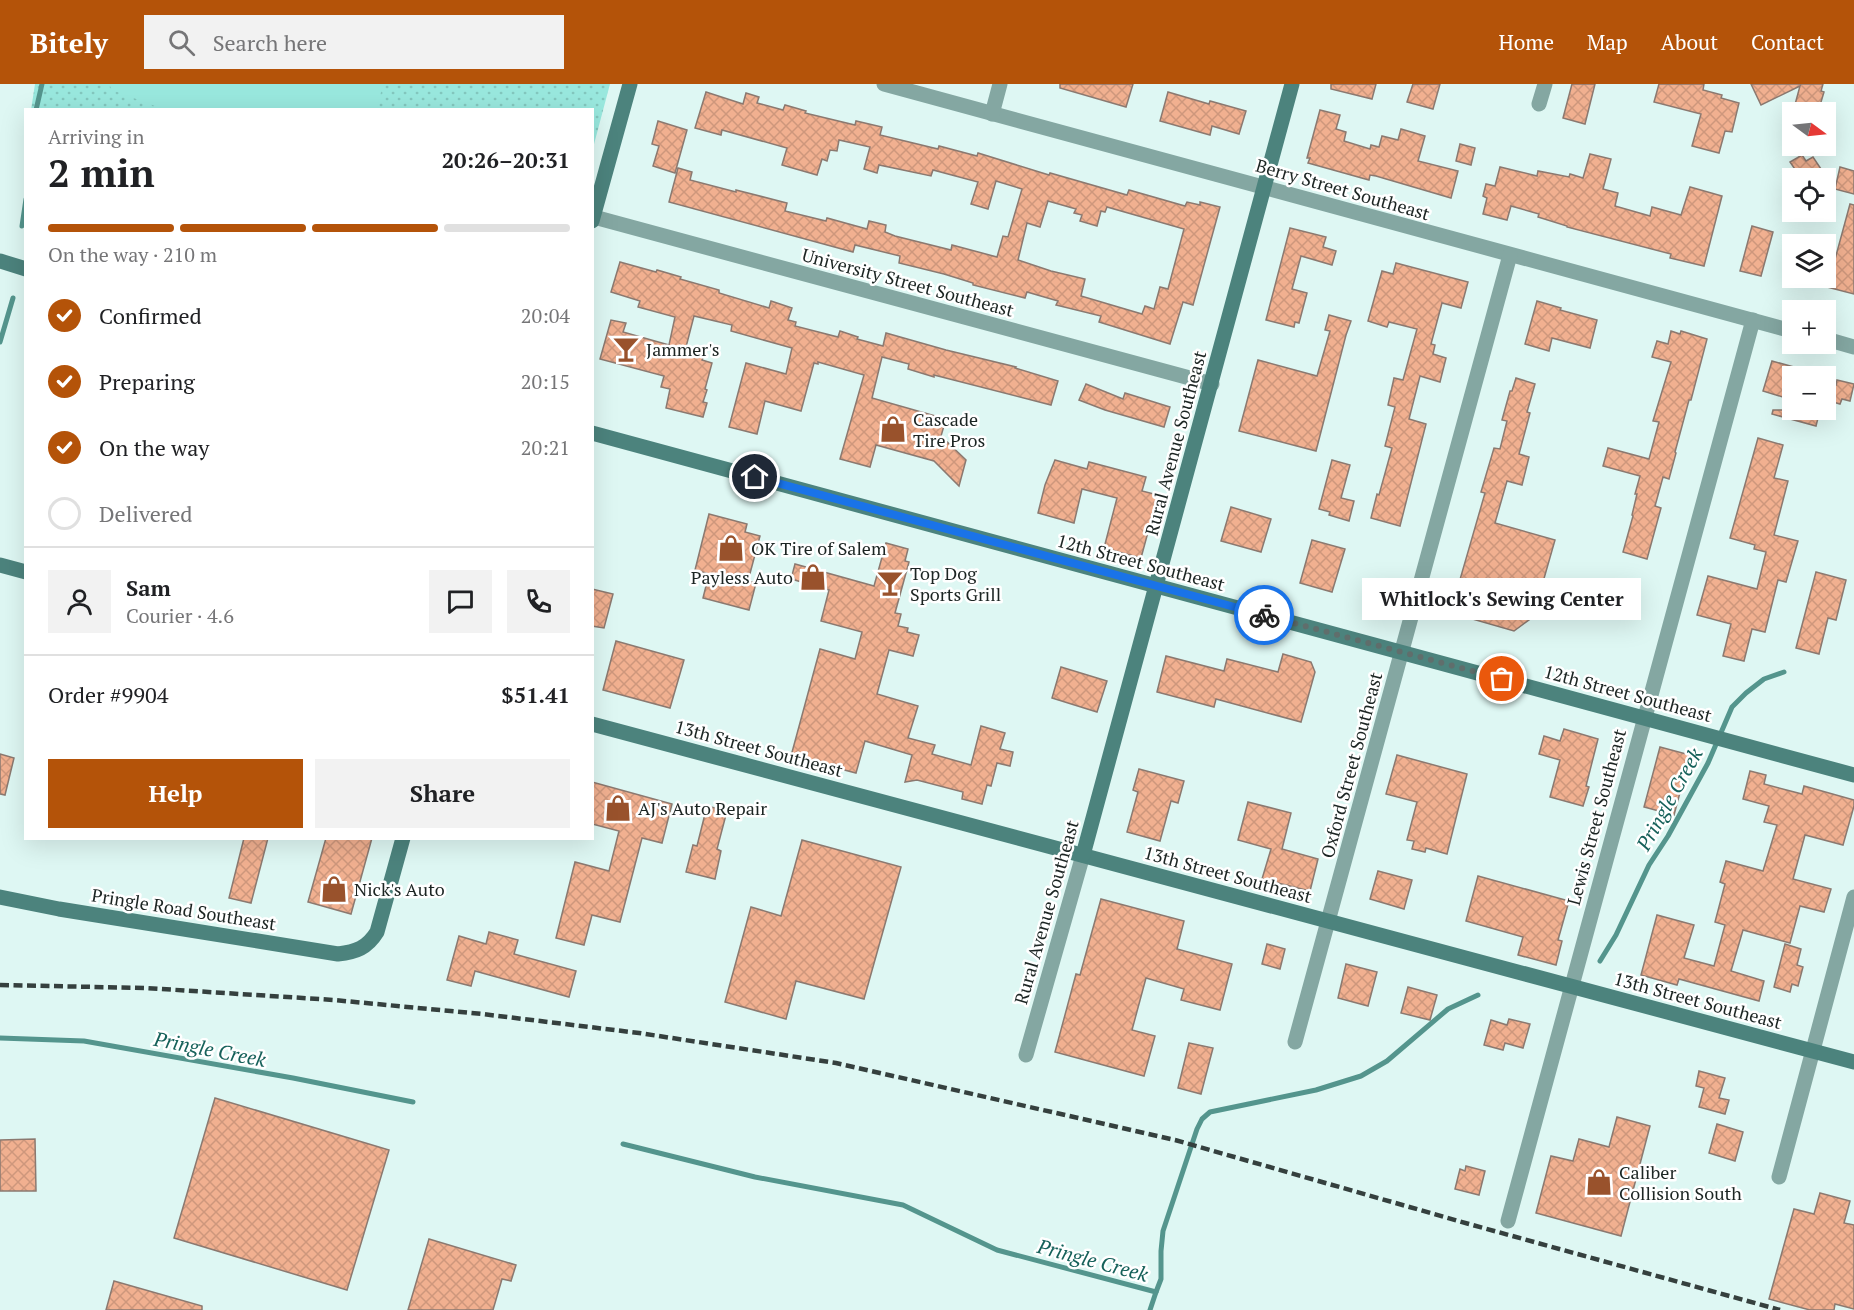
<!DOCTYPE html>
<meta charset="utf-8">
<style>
body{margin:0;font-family:"PT Serif",serif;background:#f2f2f2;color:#202124;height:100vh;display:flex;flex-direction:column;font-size:22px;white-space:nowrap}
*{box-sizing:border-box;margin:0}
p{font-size:20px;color:#757577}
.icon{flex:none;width:33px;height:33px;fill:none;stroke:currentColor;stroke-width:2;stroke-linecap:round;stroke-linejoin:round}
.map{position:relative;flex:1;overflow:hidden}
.sheet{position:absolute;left:24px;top:24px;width:570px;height:732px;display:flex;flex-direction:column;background:#fff;border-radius:0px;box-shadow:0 6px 24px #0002}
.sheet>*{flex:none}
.needle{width:39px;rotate:105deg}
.tools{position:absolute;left:1782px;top:18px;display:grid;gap:12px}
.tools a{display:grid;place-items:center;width:54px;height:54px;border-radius:0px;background:#fff;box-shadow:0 6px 24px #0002;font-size:30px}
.pin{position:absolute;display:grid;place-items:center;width:51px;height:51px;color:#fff;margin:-26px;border:3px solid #fff;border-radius:50%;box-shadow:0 2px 6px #0007}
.courier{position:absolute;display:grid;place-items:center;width:60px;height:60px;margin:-30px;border:4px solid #1a73e8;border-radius:50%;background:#fff;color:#222;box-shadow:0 2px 8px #0007}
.bubble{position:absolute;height:42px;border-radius:0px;background:#fff;box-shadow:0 6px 24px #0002;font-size:20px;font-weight:700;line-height:42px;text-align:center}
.overview em{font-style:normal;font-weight:700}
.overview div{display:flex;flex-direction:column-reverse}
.overview{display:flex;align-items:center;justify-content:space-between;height:102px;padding:0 24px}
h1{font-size:39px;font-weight:700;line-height:45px}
.bar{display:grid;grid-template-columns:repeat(4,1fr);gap:9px 6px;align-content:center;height:72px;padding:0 24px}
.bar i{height:8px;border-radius:4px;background:#e0e0e0}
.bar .active{background:#b45309}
.bar p{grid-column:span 4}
.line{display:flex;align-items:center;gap:15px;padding:0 24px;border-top:2px solid #e0e0e0}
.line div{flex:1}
.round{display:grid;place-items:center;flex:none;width:63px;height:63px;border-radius:0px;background:#f2f2f2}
ol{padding:0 24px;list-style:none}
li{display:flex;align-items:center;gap:18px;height:66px}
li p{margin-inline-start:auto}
li .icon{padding:6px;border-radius:50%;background:#b45309;color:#fff;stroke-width:4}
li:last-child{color:#757577}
li i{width:33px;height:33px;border:3px solid #e0e0e0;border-radius:50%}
.button{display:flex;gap:12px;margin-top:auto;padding:12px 24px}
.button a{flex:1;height:69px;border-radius:0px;background:#b45309;color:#fff;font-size:24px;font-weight:700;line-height:69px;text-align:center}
.button a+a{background:#f2f2f2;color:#202124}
header{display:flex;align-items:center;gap:36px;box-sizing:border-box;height:84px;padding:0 30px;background:#b45309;color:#fff}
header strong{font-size:28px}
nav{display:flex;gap:33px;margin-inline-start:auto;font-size:21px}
.search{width:420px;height:54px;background:#f2f2f2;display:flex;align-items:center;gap:15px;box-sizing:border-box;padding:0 21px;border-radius:0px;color:#757577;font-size:22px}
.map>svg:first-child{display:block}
.park{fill:url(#park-dots)}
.garden{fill:#99e8de}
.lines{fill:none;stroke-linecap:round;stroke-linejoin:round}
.stream{stroke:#54958d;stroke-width:5}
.building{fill:url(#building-cross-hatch);stroke:#8b7970;stroke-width:1.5;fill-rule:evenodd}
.street{stroke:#84a7a2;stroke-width:15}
.secondary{stroke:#4c837d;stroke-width:15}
.rail{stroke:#35403e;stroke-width:4.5;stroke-dasharray:9 4.5;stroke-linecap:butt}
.done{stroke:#606e6c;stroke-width:6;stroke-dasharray:0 10.8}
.route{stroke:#1a73e8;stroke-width:8}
.labels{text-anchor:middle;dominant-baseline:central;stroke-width:5;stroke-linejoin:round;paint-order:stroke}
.street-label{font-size:18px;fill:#1c2523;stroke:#fff}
.poi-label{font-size:18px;fill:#1c2523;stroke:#fff;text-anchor:start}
.water-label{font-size:20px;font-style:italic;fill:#16615a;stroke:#fff}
</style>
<header>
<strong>Bitely</strong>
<div class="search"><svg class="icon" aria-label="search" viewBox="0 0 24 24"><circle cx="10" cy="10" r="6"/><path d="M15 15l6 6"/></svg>Search here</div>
<nav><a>Home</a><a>Map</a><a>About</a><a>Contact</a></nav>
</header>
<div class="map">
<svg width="1854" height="1226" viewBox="0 0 1854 1226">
<defs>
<pattern id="park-dots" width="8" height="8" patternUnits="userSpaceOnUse" patternTransform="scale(1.5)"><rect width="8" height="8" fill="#99e8de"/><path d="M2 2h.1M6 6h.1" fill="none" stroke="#83c7be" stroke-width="1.8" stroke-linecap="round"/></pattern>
<pattern id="building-cross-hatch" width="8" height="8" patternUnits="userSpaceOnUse" patternTransform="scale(1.5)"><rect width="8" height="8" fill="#f1b090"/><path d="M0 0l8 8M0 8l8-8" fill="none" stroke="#ce977c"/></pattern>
</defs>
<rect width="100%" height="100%" fill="#def7f3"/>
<polygon class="park" points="35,0 610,0 593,64 592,26 31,26"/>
<polygon class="garden" points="109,0 383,0 377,25 163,25 112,6"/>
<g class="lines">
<g class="stream">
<polyline points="36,26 42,0"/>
<polyline points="22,142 26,115"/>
<polyline points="0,258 13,214"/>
<polyline points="1600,877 1616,851 1649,781 1668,752 1708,679 1732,623 1746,609 1764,595 1784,588"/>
<polyline points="0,954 84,957 293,994 413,1018"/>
<polyline points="623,1060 755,1093 903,1121 997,1166 1156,1208 1161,1195 1161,1167 1163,1147 1197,1045 1202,1035 1210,1028 1316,1006 1361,992 1387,977 1448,925 1478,911"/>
<polyline points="1150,1226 1156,1208"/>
</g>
</g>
<g class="building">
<polygon points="1060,0 1133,0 1126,23 1060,4"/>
<polygon points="1331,0 1376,0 1372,15 1331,5"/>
<polygon points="1413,0 1440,0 1433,25 1407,18"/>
<polygon points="1572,0 1595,0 1585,40 1563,34"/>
<polygon points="1659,0 1704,0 1703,6 1722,11 1721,14 1739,19 1732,48 1725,47 1719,69 1692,62 1701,30 1654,18"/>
<polygon points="1751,0 1823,0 1821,7 1824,8 1818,28 1793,28 1800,2 1761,21"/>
<path d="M706 8 743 20 746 9 759 13 757 19 783 26 785 21 806 27 805 29 855 41 856 37 882 43 880 51 938 65 939 62 977 72 978 69 1049 91 1050 89 1127 111 1129 106 1185 122 1187 118 1200 121V118L1220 123 1193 221 1183 218 1170 260 1099 238 1101 232 1056 221 1058 217 1027 208 1025 214 973 201V199L944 190 899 179 900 172 855 161 853 168 669 118 678 84 692 88 690 96 736 108V106L787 119 785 127 826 137 827 134 867 145 869 137 886 141 885 148 895 152 951 166 952 161 997 173 1003 152 1008 153 1022 105 996 97 988 125 971 120 978 98 933 86 931 92 879 81 877 89 864 85 870 63 839 56 837 67 830 66 827 77 822 75 817 91 782 81 787 64 722 46 721 51 695 44ZM1048 117 1076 125 1074 129 1082 131 1080 137 1097 142 1101 127 1105 128 1107 123 1184 145 1168 205 1160 203 1154 225 1145 222 1142 230 1081 212 1085 195 1051 187 1018 176 1027 139 1040 143Z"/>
<polygon points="1168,8 1209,20 1210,17 1246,27 1239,50 1212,42 1210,51 1160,37"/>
<polygon points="1320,26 1340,31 1336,45 1346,48 1344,57 1370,65 1371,61 1379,63 1382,52 1398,56 1401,45 1425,52 1418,77 1458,87 1451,114 1376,92 1370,91 1369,96 1308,79 1310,74 1307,74"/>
<polygon points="658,37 687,46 675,89 653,82 659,62 652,60"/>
<polygon points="1460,60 1475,64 1471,81 1456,77"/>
<polygon points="1590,70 1611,75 1603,105 1618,109 1615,122 1650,132 1652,123 1681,131 1690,103 1722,112 1704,182 1670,174 1671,170 1567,143 1567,142 1538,133 1539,130 1511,122 1507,136 1483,130 1487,114 1483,112 1486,100 1495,102 1500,83 1537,92 1538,87 1569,93 1570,90 1583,94"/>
<polygon points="1802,71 1806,77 1813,73 1827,94 1801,94 1790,78"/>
<polygon points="1840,83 1854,87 1854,110 1835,105"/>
<polygon points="1850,120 1854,121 1854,210 1827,203 1828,201 1826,200 1826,176 1834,179"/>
<polygon points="1752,142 1773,148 1761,192 1740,187"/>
<polygon points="1290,144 1326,153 1323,163 1336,167 1332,181 1301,172 1292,205 1307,209 1299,239 1295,238 1294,243 1266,236"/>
<polygon points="620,178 656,188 657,186 681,193 680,195 719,206 719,209 769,224 771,217 792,224 788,236 796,238 795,242 838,253 840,247 858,253 857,255 883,262 886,249 946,266 1016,283 1015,284 1058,297 1051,321 934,291 934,293 908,285 909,280 882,273 872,314 946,335 941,352 966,376 959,402 934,377 876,361 870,383 840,375 864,291 818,278 818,280 814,279 801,327 765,317 757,350 729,343 746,279 786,290 792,264 731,247 732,241 694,232 686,263 705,268 702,276 712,279 705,305 707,306 703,318 707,319 703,333 666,324 670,305 661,303 664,292 600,275 611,236 626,239 623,248 669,261 675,233 638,223 640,217 611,208"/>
<polygon points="1396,179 1468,198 1461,224 1442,219 1431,260 1435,261 1433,270 1446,274 1440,298 1420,292 1409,335 1426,340 1400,442 1371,434 1377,410 1379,411 1392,364 1385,362 1395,323 1388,321 1394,294 1403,296 1417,245 1389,238 1387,243 1368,237 1382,187 1393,190"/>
<polygon points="1537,217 1561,224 1560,226 1597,236 1590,264 1552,254 1549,267 1525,260"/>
<polygon points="1329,231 1351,237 1346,251 1316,367 1239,347 1258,276 1317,292 1330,247 1325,246"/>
<polygon points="1671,247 1680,250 1681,247 1707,255 1691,316 1689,316 1675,368 1676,369 1669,395 1663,393 1655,422 1661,424 1647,475 1623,468 1633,432 1632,431 1637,410 1635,410 1640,392 1603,382 1608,364 1649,375 1659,338 1653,337 1671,278 1652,273 1657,257 1668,260"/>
<polygon points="1772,277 1794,283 1786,314 1763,307"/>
<polygon points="1516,294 1535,300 1527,328 1530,329 1519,370 1529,373 1522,401 1507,397 1495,439 1555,456 1533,533 1514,547 1441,526 1447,504 1457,506 1485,409 1481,408 1494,364 1500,365 1507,337 1502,336 1510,307 1512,307"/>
<polygon points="1837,296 1854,300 1850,317 1842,315 1840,320 1826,316 1831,300 1836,301"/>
<polygon points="1086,300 1123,315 1125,309 1170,323 1164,343 1105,326 1079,316"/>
<polygon points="1773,326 1820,326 1816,342 1772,330"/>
<polygon points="1758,354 1783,361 1774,394 1788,397 1774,451 1798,457 1786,498 1778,496 1765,548 1752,545 1744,577 1723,572 1731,540 1697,531 1708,492 1757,505 1766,468 1754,465 1755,461 1730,454"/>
<polygon points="1055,376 1087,385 1089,378 1146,393 1142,407 1158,411 1141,474 1104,464 1117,414 1082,405 1074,439 1038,429 1045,401"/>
<polygon points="1332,376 1350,381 1341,414 1354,417 1349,437 1329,431 1330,428 1319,425"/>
<polygon points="1231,423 1271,435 1261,468 1221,457"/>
<polygon points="709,430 747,440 745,448 760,452 748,497 756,499 749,526 703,514 709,490 695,486"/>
<polygon points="1312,456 1345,465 1332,508 1300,499"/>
<polygon points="886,459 908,465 905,477 909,478 895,529 901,530 898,542 908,544 907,548 919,551 913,572 889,566 877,610 918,622 908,654 935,661 932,670 971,681 981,642 1005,649 1000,665 1013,668 1010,682 997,679 991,702 987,701 982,720 962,715 963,708 917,696 905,698 912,671 865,657 856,689 791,672 820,565 855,575 862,548 821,537 829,506 791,495 795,480 874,502"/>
<polygon points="1816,488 1846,496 1836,536 1828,534 1819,570 1796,564"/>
<polygon points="592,505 613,510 604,544 592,542"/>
<polygon points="616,557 684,576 670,624 603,606"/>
<polygon points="1283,570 1311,578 1315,588 1301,638 1216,615 1214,623 1157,608 1166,572 1224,587 1227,575 1278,588"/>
<polygon points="1061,583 1107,597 1097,628 1052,614"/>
<polygon points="1564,645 1598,655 1586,702 1589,703 1583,722 1550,713 1560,676 1539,670 1544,652 1560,657"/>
<polygon points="1660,663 1690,671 1674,731 1644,723"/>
<polygon points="0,670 14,674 5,711 0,710"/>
<polygon points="1397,671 1467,690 1447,770 1426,764 1425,768 1412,765 1414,757 1407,756 1417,718 1386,710"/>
<polygon points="1139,685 1184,697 1178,719 1171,717 1160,757 1127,748 1138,708 1133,706"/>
<polygon points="1750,687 1766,691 1764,700 1802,710 1804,702 1854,716 1854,722 1843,761 1805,751 1793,795 1831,805 1824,828 1800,822 1790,859 1743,846 1731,887 1764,897 1759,917 1679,895 1677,901 1641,891 1657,831 1694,841 1684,874 1714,882 1725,841 1715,838 1725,800 1720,798 1726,777 1763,787 1777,741 1764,738 1769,722 1743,715"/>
<polygon points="592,698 672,720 662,759 642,754 620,838 592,831 584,861 556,854 575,778 609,787 619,747 592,740"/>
<polygon points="1248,718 1291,729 1282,765 1318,775 1310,807 1262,795 1271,765 1238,756"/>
<polygon points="707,722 727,727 717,765 721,767 715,795 686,788 693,761 697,762"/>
<polygon points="244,754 268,754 251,819 229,814"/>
<polygon points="326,754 372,754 351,830 308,818"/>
<polygon points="802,756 901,783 864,915 796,897 786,935 725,918 751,823 781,832"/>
<polygon points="1378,787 1412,796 1404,825 1370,815"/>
<polygon points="1478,792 1569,817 1558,856 1562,857 1556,881 1518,871 1523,853 1466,837"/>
<polygon points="1101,815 1184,837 1177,865 1232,880 1220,926 1181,916 1184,905 1146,894 1132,946 1155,952 1144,992 1055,968 1076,890 1080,891"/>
<polygon points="489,848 518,856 514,870 576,887 569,913 475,887 471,902 447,896 459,852 486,860"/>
<polygon points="1267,860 1285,865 1280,885 1262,880"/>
<polygon points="1785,860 1801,865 1797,881 1803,883 1798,902 1792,900 1790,908 1774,903"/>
<polygon points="1346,880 1377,888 1368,922 1338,914"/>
<polygon points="1408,903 1437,911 1430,936 1401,929"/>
<polygon points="1509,935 1530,940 1523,964 1505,959 1503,966 1484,961 1491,936 1507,941"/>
<polygon points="1189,959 1213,964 1201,1010 1178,1004"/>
<polygon points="1699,987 1725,994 1719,1014 1729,1016 1725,1030 1699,1023 1704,1004 1696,1002"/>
<polygon points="215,1014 389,1066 347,1206 174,1154"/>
<polygon points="1617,1033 1650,1042 1621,1152 1536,1129 1551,1072 1573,1077 1579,1055 1609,1063"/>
<polygon points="1717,1040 1743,1048 1735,1077 1709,1069"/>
<polygon points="35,1055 36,1107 0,1107 0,1056"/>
<polygon points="1466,1082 1485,1087 1479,1111 1455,1105 1460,1085 1465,1087"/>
<polygon points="1820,1109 1850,1117 1844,1139 1854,1141 1854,1225 1835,1220 1834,1226 1810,1226 1769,1215 1794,1125 1814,1130"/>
<polygon points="429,1155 516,1181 511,1197 502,1195 493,1226 408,1226"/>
<polygon points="114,1197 202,1222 202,1226 106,1226"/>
</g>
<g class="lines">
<g class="street">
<polyline points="884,0 1792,247"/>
<polyline points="1539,20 1545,0"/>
<polyline points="992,30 1000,0"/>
<polyline points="594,133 1212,300"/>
<polyline points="1826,255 1854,263"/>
<polyline points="1295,958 1510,171"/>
<polyline points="1026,971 1083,771"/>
<polyline points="1779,1093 1854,813"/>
<polyline points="1508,1137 1753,236"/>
</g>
<g class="secondary">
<polyline points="592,137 630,0"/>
<polyline points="0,177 26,185"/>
<polyline points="592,349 1854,691"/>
<polyline points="0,481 26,488"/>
<polyline points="592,640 1854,978"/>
<polyline points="1083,771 1292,0"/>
<path d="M0 813 59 825 338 870C356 868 367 864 377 848L403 754"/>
</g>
<polyline class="rail" points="0,901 146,904 334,916 482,930 639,949 836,979 1175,1056 1469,1140 1780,1226"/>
</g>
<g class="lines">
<polyline class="done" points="1264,531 1502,595"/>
<polyline class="route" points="755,393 1264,531"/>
</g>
<defs>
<symbol id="bar-bare" viewBox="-9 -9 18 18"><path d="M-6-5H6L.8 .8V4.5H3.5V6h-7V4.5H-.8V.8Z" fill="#99522c" stroke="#fff" stroke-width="2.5" paint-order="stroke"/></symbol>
<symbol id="shop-bare" viewBox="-9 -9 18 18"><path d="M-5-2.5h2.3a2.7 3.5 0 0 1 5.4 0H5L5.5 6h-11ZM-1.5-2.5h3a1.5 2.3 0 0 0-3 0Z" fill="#99522c" stroke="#fff" stroke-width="2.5" paint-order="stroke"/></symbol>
</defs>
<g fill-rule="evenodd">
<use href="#bar-bare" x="607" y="246" width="38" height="38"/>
<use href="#shop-bare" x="874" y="326" width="38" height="38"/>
<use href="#shop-bare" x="712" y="445" width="38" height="38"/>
<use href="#shop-bare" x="794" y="474" width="38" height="38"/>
<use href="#bar-bare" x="871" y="480" width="38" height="38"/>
<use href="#shop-bare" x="599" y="705" width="38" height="38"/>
<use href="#shop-bare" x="315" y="786" width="38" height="38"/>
<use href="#shop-bare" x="1580" y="1079" width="38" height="38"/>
</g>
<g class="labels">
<g class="street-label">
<text transform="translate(1343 105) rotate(16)">Berry Street Southeast</text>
<text transform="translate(908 198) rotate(15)">University Street Southeast</text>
<text transform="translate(1175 359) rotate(-75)">Rural Avenue Southeast</text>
<text transform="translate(1141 478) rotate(15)">12th Street Southeast</text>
<text transform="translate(1628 609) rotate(15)">12th Street Southeast</text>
<text transform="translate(759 664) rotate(15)">13th Street Southeast</text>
<text transform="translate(1351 681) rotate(-75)">Oxford Street Southeast</text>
<text transform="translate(1596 733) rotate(-75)">Lewis Street Southeast</text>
<text transform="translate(1228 790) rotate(15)">13th Street Southeast</text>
<text transform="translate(184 825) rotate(9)">Pringle Road Southeast</text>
<text transform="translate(1046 828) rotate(-74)">Rural Avenue Southeast</text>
<text transform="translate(1698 916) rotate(15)">13th Street Southeast</text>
</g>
<g class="poi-label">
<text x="646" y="265">Jammer's</text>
<text x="913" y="335">Cascade<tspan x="913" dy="21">Tire Pros</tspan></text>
<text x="751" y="464">OK Tire of Salem</text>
<text x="910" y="489">Top Dog<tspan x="910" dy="21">Sports Grill</tspan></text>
<text x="793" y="493" text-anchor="end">Payless Auto</text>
<text x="638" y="724">AJ's Auto Repair</text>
<text x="354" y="805">Nick's Auto</text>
<text x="1619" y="1088">Caliber<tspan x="1619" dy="21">Collision South</tspan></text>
</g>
<g class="water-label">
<text transform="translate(1669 715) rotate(-61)">Pringle Creek</text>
<text transform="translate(210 965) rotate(11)">Pringle Creek</text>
<text transform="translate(1093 1176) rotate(15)">Pringle Creek</text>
</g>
</g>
</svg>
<div class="tools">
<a><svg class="needle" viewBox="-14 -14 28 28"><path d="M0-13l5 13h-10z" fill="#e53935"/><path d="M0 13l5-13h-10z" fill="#757577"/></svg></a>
<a><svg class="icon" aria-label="locate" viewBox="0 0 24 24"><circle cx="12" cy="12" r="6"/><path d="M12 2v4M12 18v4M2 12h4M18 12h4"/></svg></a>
<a><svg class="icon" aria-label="layers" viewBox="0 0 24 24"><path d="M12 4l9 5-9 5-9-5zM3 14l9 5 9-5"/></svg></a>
<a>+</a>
<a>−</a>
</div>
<div class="pin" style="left:1502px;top:595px;background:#ea580c"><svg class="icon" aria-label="bag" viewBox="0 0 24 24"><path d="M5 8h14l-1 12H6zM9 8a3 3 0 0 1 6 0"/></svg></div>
<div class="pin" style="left:755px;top:393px;background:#1f2937"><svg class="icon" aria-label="home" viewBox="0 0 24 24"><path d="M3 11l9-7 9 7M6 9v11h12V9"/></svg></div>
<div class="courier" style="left:1264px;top:531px"><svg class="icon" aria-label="bike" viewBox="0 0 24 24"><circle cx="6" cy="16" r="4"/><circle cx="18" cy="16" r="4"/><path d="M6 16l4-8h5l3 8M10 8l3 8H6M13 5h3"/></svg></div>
<div class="bubble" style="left:1362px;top:494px;width:279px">Whitlock's Sewing Center</div>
<section class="sheet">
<div class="overview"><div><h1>2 min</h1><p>Arriving in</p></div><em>20:26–20:31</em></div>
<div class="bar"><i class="active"></i><i class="active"></i><i class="active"></i><i></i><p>On the way · 210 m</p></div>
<ol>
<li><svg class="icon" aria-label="check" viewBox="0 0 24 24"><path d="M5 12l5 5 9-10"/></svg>Confirmed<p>20:04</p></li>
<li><svg class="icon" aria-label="check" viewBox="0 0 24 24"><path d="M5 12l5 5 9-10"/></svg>Preparing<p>20:15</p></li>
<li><svg class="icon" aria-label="check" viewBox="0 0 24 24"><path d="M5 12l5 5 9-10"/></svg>On the way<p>20:21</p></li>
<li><i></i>Delivered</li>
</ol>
<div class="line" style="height:108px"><a class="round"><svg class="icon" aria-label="person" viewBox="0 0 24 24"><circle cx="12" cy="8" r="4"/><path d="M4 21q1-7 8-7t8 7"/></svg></a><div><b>Sam</b><p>Courier · 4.6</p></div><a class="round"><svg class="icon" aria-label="chat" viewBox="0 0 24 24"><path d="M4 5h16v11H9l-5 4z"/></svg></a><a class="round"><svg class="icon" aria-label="phone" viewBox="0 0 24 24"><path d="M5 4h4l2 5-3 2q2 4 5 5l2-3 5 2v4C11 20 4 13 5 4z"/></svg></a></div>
<div class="line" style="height:78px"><div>Order #9904</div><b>$51.41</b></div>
<div class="button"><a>Help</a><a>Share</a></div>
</section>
</div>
